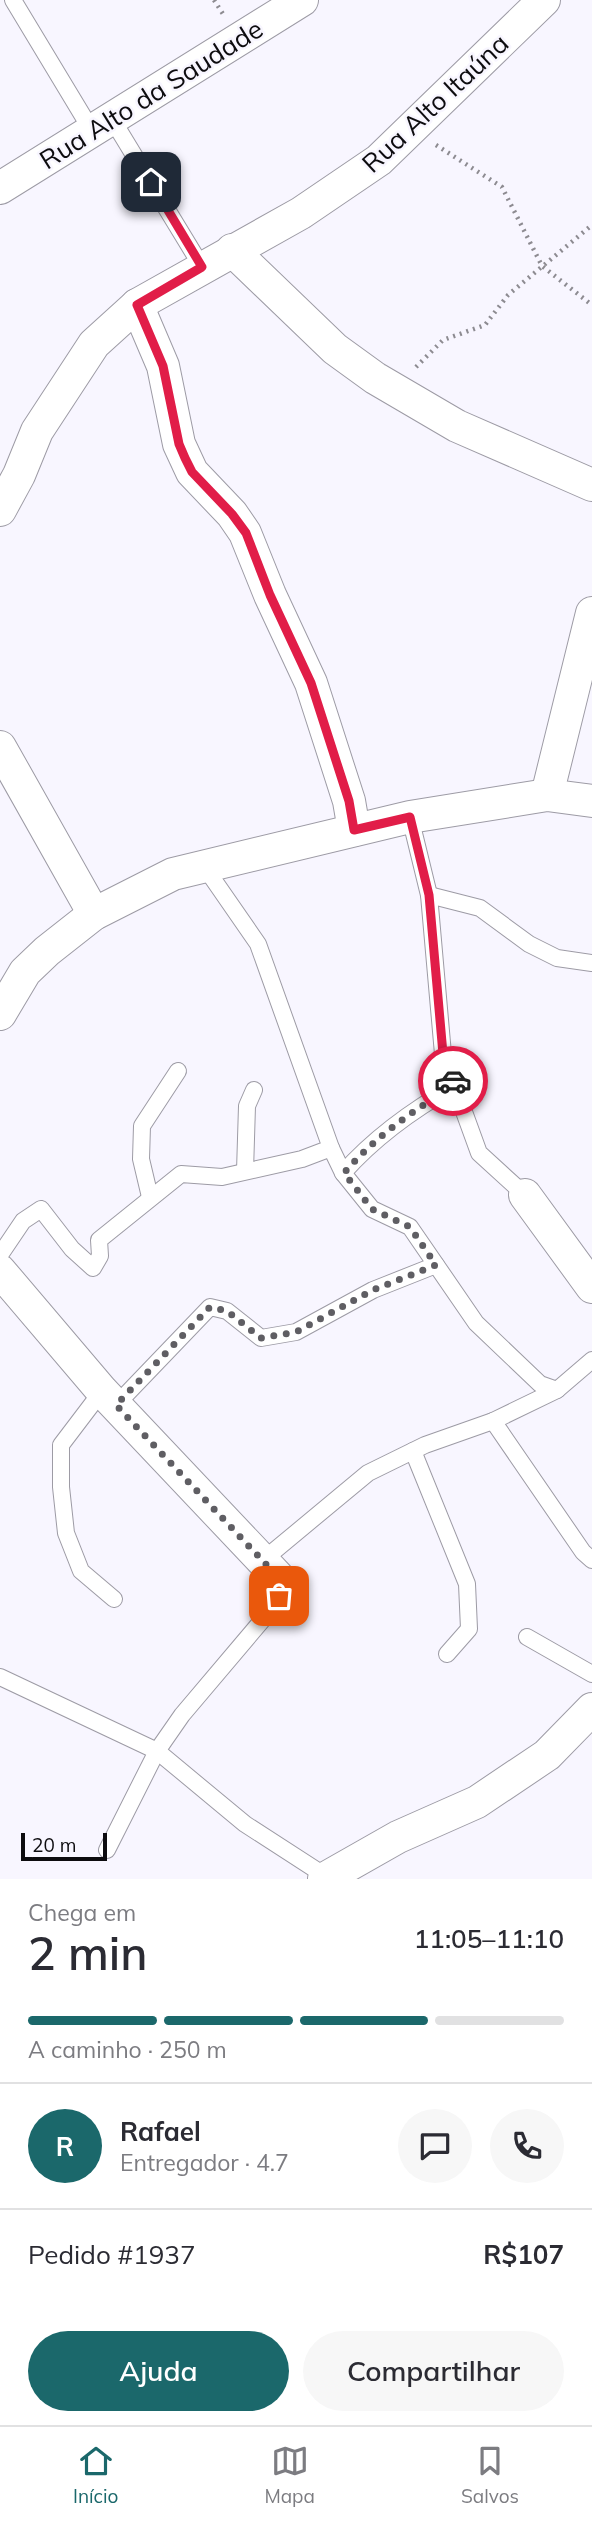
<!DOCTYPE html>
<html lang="pt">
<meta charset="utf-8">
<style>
body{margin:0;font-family:Mulish,sans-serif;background:#f7f7f7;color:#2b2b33;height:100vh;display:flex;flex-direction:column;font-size:26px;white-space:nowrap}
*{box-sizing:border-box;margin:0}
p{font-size:23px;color:#7c7c81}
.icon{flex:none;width:38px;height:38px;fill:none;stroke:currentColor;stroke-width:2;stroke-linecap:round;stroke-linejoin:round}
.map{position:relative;height:1879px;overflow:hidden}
.side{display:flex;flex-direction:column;background:#fff;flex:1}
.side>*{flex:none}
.scale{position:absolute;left:21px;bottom:18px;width:86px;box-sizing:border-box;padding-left:7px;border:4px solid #0d0c0f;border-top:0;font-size:19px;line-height:24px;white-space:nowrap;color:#0d0c0f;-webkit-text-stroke:5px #f8f6ff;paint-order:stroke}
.pin{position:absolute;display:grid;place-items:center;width:60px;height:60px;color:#fff;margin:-30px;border-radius:14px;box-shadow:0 4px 10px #0006}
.courier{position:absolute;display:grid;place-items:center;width:70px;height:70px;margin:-35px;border:5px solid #e11d48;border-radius:50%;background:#fff;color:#222;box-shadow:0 2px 9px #0007}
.summary em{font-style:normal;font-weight:600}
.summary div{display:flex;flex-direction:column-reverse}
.summary{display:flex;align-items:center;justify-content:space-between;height:119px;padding:0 28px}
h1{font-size:46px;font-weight:600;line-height:52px}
.bar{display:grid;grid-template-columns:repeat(4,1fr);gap:10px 7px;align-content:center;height:84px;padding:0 28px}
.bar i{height:9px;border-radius:5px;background:#e1e1e2}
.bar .active{background:#1b686b}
.bar p{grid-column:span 4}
.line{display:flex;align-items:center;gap:18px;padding:0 28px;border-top:2px solid #e1e1e2}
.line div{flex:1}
.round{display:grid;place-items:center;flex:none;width:74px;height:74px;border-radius:37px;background:#f7f7f7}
.button{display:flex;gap:14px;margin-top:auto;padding:14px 28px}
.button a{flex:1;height:80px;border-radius:42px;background:#1b686b;color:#fff;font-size:28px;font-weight:600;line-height:80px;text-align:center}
.button a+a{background:#f7f7f7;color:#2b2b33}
.menu{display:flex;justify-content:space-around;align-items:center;height:98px;border-top:2px solid #e1e1e2;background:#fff;font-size:19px;color:#7c7c81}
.menu a{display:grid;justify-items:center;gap:4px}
.menu .active{color:#1b686b}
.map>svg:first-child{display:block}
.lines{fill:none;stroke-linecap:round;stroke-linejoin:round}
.service-casing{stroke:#9d9ba5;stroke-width:18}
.minor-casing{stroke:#9d9ba5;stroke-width:34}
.path{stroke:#8d8b91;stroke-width:4.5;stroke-dasharray:2 5;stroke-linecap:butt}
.service{stroke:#fff;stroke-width:16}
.minor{stroke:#fff;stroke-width:32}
.done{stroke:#5f5e63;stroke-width:7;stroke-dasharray:0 12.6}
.route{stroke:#e11d48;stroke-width:9}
.labels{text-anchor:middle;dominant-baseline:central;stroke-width:5;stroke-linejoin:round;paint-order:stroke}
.street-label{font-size:26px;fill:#0d0c0f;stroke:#f8f6ff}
</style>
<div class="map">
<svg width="592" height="1879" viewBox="0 0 592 1879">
<rect width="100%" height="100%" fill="#f8f6ff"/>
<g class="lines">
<defs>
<g id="service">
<polyline points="13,0 92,131"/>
<polyline points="112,119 202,267"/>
<polyline points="410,817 429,895 443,1054 479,1153 525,1195"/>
<polyline points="429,895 480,908 529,944 557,958 592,963"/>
<path d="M331 1148 343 1173C374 1138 414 1109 455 1086"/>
<polyline points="245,1171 247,1106 254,1090"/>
<polyline points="343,1173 372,1209 410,1227 476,1323 540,1384 557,1390 592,1360"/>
<polyline points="150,1197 141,1159 142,1126 178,1071"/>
<polyline points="0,1255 23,1221 41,1209 72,1249 93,1268 100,1256 99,1240 181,1174 222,1177 302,1159 331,1148 258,944 204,866"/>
<polyline points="102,1391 61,1445 61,1487 66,1533 81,1571 114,1599"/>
<polyline points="116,1405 210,1307 227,1311 261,1338 296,1332 373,1290 436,1265"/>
<polyline points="493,1421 583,1552 592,1560"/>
<polyline points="413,1451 467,1584 469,1629 447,1654"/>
<polyline points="262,1561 368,1473 425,1445 493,1421 557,1390"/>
<polyline points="527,1637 592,1674"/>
<polyline points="0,1677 157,1751 245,1824 327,1877"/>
<path d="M107 1850 157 1751 182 1715 270 1611C278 1598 283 1592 278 1577"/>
</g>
<g id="minor">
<polyline points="0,188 302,0"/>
<polyline points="232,250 335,349 375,378 457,426 592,485"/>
<polyline points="137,305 163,366 179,444 192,472 232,514 245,533 270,595 311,683 349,801 354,830"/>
<polyline points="0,510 19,475 37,431 94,344 137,305 301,213 379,160 544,0"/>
<polyline points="0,747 94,914"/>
<polyline points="547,795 592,613"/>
<polyline points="0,1014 25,972 47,951 94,914 173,874 410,817 547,795 592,801"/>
<polyline points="525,1195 592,1287"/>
<polyline points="0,1271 102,1391 278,1577"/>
<polyline points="324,1879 398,1837 477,1802 547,1755 592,1709"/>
</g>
</defs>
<use href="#service" class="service-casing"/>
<use href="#minor" class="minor-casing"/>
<g class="path">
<polyline points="214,0 223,14"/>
<polyline points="436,145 502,187 542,266 592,305"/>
<polyline points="416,367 443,340 485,325 508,295 592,225"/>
</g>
<use href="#service" class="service"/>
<use href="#minor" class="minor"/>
</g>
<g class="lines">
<path class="done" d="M279 1596 282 1588 278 1577 116 1405 210 1307 227 1311 261 1338 296 1332 373 1290 436 1265 410 1227 372 1209 344 1173C374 1138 414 1109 455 1086L453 1081"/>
<polyline class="route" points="151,182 202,267 137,305 163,366 179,444 185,458 192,472 232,514 246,533 270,595 311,683 349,801 354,830 410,817 429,895 443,1054 453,1081"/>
</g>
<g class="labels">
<g class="street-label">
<text transform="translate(151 94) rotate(-32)">Rua Alto da Saudade</text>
<text transform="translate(435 103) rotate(-43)">Rua Alto Itaúna</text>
</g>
</g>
</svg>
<div class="scale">20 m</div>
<div class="pin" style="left:279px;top:1596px;background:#ea580c"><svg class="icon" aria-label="bag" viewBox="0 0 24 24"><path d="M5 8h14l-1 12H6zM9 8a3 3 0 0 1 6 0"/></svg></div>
<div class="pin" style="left:151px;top:182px;background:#1f2937"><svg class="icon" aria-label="home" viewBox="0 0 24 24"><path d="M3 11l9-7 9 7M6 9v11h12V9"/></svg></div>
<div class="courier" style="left:453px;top:1081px"><svg class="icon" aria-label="car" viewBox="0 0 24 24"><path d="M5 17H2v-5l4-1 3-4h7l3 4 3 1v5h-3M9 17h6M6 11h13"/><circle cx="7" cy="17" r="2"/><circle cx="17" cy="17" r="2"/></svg></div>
</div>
<section class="side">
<div class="summary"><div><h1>2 min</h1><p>Chega em</p></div><em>11:05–11:10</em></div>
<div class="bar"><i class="active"></i><i class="active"></i><i class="active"></i><i></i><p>A caminho · 250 m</p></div>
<div class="line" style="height:126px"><b class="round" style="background:#1b686b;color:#fff">R</b><div><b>Rafael</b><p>Entregador · 4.7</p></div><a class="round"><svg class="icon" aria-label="chat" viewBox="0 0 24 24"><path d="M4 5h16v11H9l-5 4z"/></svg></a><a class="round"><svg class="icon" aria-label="phone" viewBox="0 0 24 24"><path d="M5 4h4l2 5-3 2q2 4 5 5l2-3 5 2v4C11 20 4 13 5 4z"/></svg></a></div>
<div class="line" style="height:91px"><div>Pedido #1937</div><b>R$107</b></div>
<div class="button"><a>Ajuda</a><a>Compartilhar</a></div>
</section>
<nav class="menu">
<a class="active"><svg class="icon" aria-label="home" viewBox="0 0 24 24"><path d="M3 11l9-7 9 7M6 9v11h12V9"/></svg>Início</a>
<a><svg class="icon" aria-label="map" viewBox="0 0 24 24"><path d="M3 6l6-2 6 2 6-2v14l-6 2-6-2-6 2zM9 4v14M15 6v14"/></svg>Mapa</a>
<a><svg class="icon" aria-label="saved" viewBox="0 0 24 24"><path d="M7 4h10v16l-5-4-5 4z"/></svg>Salvos</a>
</nav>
